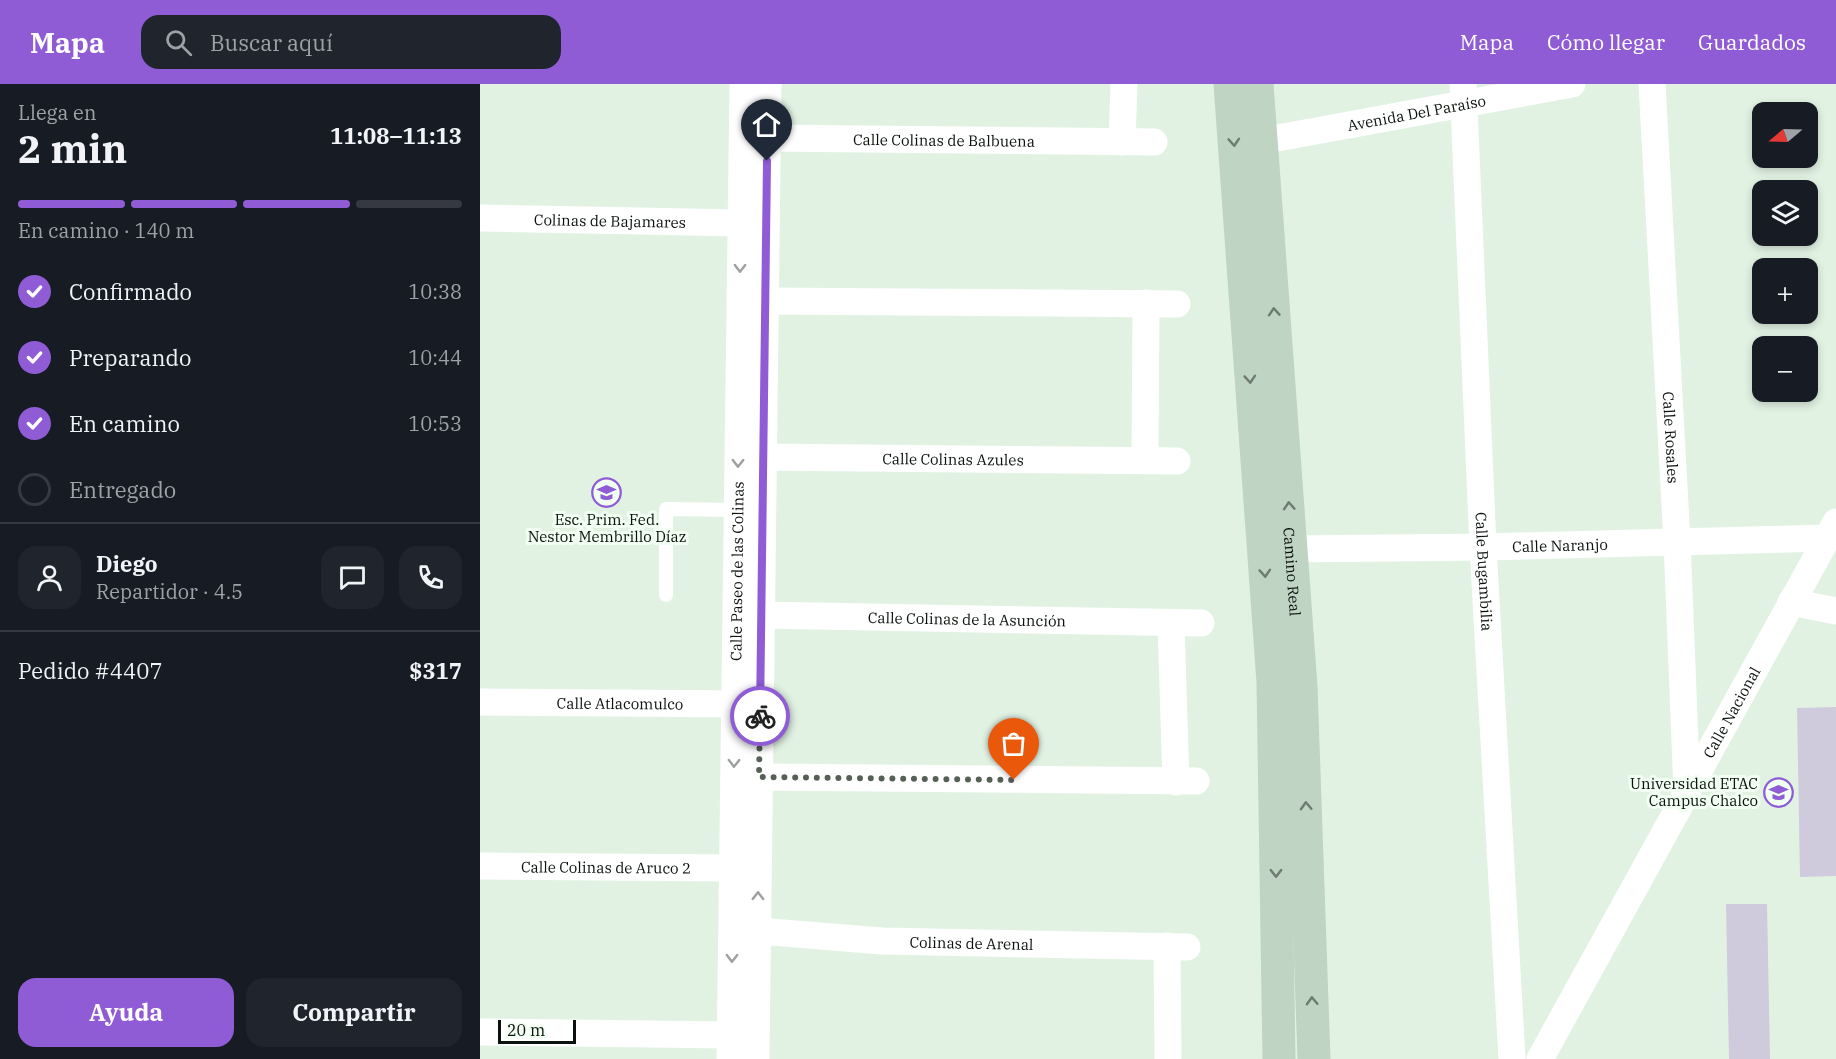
<!DOCTYPE html>
<html lang="es">
<meta charset="utf-8">
<style>
body{margin:0;font-family:"IBM Plex Serif",serif;background:#20242c;color:#f1f3f6;height:100vh;display:flex;flex-direction:column;font-size:22px;white-space:nowrap}
*{box-sizing:border-box;margin:0}
p{font-size:20px;color:#9ea1a6}
.icon{flex:none;width:33px;height:33px;fill:none;stroke:currentColor;stroke-width:2;stroke-linecap:round;stroke-linejoin:round}
.map{position:relative;flex:1;overflow:hidden}
.sheet{display:flex;flex-direction:column;background:#171b24;width:480px}
.sheet>*{flex:none}
.needle{width:39px;rotate:251deg}
.fabs{position:absolute;left:1272px;top:18px;display:grid;gap:12px}
.fabs a{display:grid;place-items:center;width:66px;height:66px;border-radius:12px;background:#171b24;box-shadow:0 3px 9px #0003;font-size:30px}
.scale{position:absolute;left:18px;bottom:15px;width:78px;box-sizing:border-box;padding-left:6px;border:3px solid #0b110c;border-top:0;font-size:16px;line-height:21px;white-space:nowrap;color:#0b110c;-webkit-text-stroke:4px #f0fff2;paint-order:stroke}
.pin{position:absolute;display:grid;place-items:center;width:51px;height:51px;color:#fff;margin:-62px -26px;border-radius:50% 50% 50% 0;rotate:-45deg;box-shadow:0 0 6px #0007}
.pin .icon{rotate:45deg}
.courier{position:absolute;display:grid;place-items:center;width:60px;height:60px;margin:-30px;border:4px solid #8f5cd5;border-radius:50%;background:#fff;color:#222;box-shadow:0 2px 8px #0007}
.overview em{font-style:normal;font-weight:800}
.overview div{display:flex;flex-direction:column-reverse}
.overview{display:flex;align-items:center;justify-content:space-between;height:102px;padding:0 18px}
h1{font-size:39px;font-weight:800;line-height:45px}
.bar{display:grid;grid-template-columns:repeat(4,1fr);gap:9px 6px;align-content:center;height:72px;padding:0 18px}
.bar i{height:8px;border-radius:4px;background:#363941}
.bar .selected{background:#8f5cd5}
.bar p{grid-column:span 4}
.line{display:flex;align-items:center;gap:15px;padding:0 18px;border-top:2px solid #363941}
.line div{flex:1}
.round{display:grid;place-items:center;flex:none;width:63px;height:63px;border-radius:18px;background:#20242c}
ol{padding:0 18px;list-style:none}
li{display:flex;align-items:center;gap:18px;height:66px}
li p{margin-inline-start:auto}
li .icon{padding:6px;border-radius:50%;background:#8f5cd5;color:#fff;stroke-width:4}
li:last-child{color:#9ea1a6}
li i{width:33px;height:33px;border:3px solid #363941;border-radius:50%}
.cta{display:flex;gap:12px;margin-top:auto;padding:12px 18px}
.cta a{flex:1;height:69px;border-radius:18px;background:#8f5cd5;color:#fff;font-size:24px;font-weight:800;line-height:69px;text-align:center}
.cta a+a{background:#20242c;color:#f1f3f6}
header{display:flex;align-items:center;gap:36px;box-sizing:border-box;height:84px;padding:0 30px;background:#8f5cd5;color:#fff}
header strong{font-size:28px}
nav{display:flex;gap:33px;margin-inline-start:auto;font-size:21px}
.search{width:420px;height:54px;background:#20242c;display:flex;align-items:center;gap:15px;box-sizing:border-box;padding:0 21px;border-radius:18px;color:#9ea1a6;font-size:22px}
main{display:flex;flex:1;min-height:0}
.map>svg:first-child{display:block}
.building{fill:#d0cadd}
.lines{fill:none;stroke-linecap:round;stroke-linejoin:round}
.lane{stroke:#fff;stroke-width:14}
.street{stroke:#fff;stroke-width:27}
.secondary{stroke:#bfd4c2;stroke-width:33}
.oneway{stroke:#6e7c70}
.oneway2{stroke:#9da09e}
.done{stroke:#566057;stroke-width:6;stroke-dasharray:0 10.8}
.route{stroke:#8f5cd5;stroke-width:8}
.labels{text-anchor:middle;dominant-baseline:central;stroke-width:6;stroke-linejoin:round;paint-order:stroke}
.street-label{font-size:15px;fill:#0b110c;stroke:#f0fff2}
.poi-label{font-size:15px;fill:#0b110c;stroke:#f0fff2}
</style>
<header>
<strong>Mapa</strong>
<div class="search"><svg class="icon" aria-label="search" viewBox="0 0 24 24"><circle cx="10" cy="10" r="6"/><path d="M15 15l6 6"/></svg>Buscar aquí</div>
<nav><a>Mapa</a><a>Cómo llegar</a><a>Guardados</a></nav>
</header>
<main>
<section class="sheet">
<div class="overview"><div><h1>2 min</h1><p>Llega en</p></div><em>11:08–11:13</em></div>
<div class="bar"><i class="selected"></i><i class="selected"></i><i class="selected"></i><i></i><p>En camino · 140 m</p></div>
<ol>
<li><svg class="icon" aria-label="check" viewBox="0 0 24 24"><path d="M5 12l5 5 9-10"/></svg>Confirmado<p>10:38</p></li>
<li><svg class="icon" aria-label="check" viewBox="0 0 24 24"><path d="M5 12l5 5 9-10"/></svg>Preparando<p>10:44</p></li>
<li><svg class="icon" aria-label="check" viewBox="0 0 24 24"><path d="M5 12l5 5 9-10"/></svg>En camino<p>10:53</p></li>
<li><i></i>Entregado</li>
</ol>
<div class="line" style="height:108px"><a class="round"><svg class="icon" aria-label="person" viewBox="0 0 24 24"><circle cx="12" cy="8" r="4"/><path d="M4 21q1-7 8-7t8 7"/></svg></a><div><b>Diego</b><p>Repartidor · 4.5</p></div><a class="round"><svg class="icon" aria-label="chat" viewBox="0 0 24 24"><path d="M4 5h16v11H9l-5 4z"/></svg></a><a class="round"><svg class="icon" aria-label="phone" viewBox="0 0 24 24"><path d="M5 4h4l2 5-3 2q2 4 5 5l2-3 5 2v4C11 20 4 13 5 4z"/></svg></a></div>
<div class="line" style="height:78px"><div>Pedido #4407</div><b>$317</b></div>
<div class="cta"><a>Ayuda</a><a>Compartir</a></div>
</section>
<div class="map">
<svg width="1356" height="975" viewBox="0 0 1356 975">
<rect width="100%" height="100%" fill="#e1f2e3"/>
<g class="building">
<polygon points="1356,623 1356,792 1320,793 1317,624"/>
<polygon points="1246,820 1287,820 1290,975 1249,975"/>
</g>
<g class="lines">
<polyline class="lane" points="186,511 186,425 257,426"/>
<g class="street">
<path id="s1" d="M983 0 1003 463 1032 975"/>
<path id="s2" d="M1172 0 1197 457 1207 708"/>
<path id="s3" d="M287 54 674 58"/>
<path id="s4" d="M781 57 1092 0"/>
<polyline points="642,58 644,0"/>
<path id="s5" d="M0 134 261 139"/>
<polyline points="285,217 697,220"/>
<path id="s6" d="M283 373 697 377"/>
<polyline points="665,376 666,219"/>
<path id="s7" d="M813 465 1003 463 1347 454"/>
<polyline points="1311,518 1356,527"/>
<path id="s8" d="M281 531 721 539"/>
<polyline points="691,539 696,698"/>
<path id="s9" d="M0 618 272 620"/>
<polyline points="279,693 716,697"/>
<path id="s10" d="M0 782 253 784"/>
<path id="s11" d="M278 847 402 857 707 863"/>
<polyline points="687,862 688,975"/>
<polyline points="0,948 251,951"/>
<path id="s12" d="M250 975 263 0"/>
<polyline points="276,975 288,0"/>
<path id="s13" d="M1060 975 1356 438"/>
</g>
<g class="secondary">
<polyline points="750,0 793,598 799,975"/>
<path id="s14" d="M777 0 821 603 834 975"/>
</g>
</g>
<defs><path id="oneway-chevron" d="M-2-3.5L2.5 0L-2 3.5" fill="none" stroke-width="1.6" stroke-linecap="round" stroke-linejoin="round" transform="scale(1.5)"/></defs>
<g class="oneway">
<use href="#oneway-chevron" transform="translate(754 58) rotate(86)"/>
<use href="#oneway-chevron" transform="translate(794 228) rotate(-94)"/>
<use href="#oneway-chevron" transform="translate(770 295) rotate(86)"/>
<use href="#oneway-chevron" transform="translate(809 422) rotate(-94)"/>
<use href="#oneway-chevron" transform="translate(785 489) rotate(86)"/>
<use href="#oneway-chevron" transform="translate(826 722) rotate(-92)"/>
<use href="#oneway-chevron" transform="translate(796 789) rotate(89)"/>
<use href="#oneway-chevron" transform="translate(832 917) rotate(-92)"/>
</g>
<g class="oneway2">
<use href="#oneway-chevron" transform="translate(260 184) rotate(91)"/>
<use href="#oneway-chevron" transform="translate(258 379) rotate(91)"/>
<use href="#oneway-chevron" transform="translate(254 679) rotate(91)"/>
<use href="#oneway-chevron" transform="translate(278 812) rotate(-89)"/>
<use href="#oneway-chevron" transform="translate(252 874) rotate(91)"/>
</g>
<g class="lines">
<polyline class="done" points="280,632 279,693 534,696"/>
<polyline class="route" points="280,632 287,77"/>
</g>
<defs>
<symbol id="school-ring" viewBox="-11 -11 22 22"><circle r="9.5" fill="#f0fff2" stroke="#8f5cd5" stroke-width="1.5"/><path d="M0-5L7-2L0 1L-7-2ZM-4 1L0 2.5L4 1V4Q0 6-4 4Z" fill="#8f5cd5"/></symbol>
<symbol id="university-ring" viewBox="-11 -11 22 22"><circle r="9.5" fill="#f0fff2" stroke="#8f5cd5" stroke-width="1.5"/><path d="M0-5L7-2L0 1L-7-2ZM-4 1L0 2.5L4 1V4Q0 6-4 4Z" fill="#8f5cd5"/></symbol>
</defs>
<g fill-rule="evenodd">
<use href="#school-ring" x="110" y="392" width="33" height="33"/>
<use href="#university-ring" x="1282" y="692" width="33" height="33"/>
</g>
<g class="labels">
<g class="street-label">
<text stroke="none"><textPath href="#s4" startOffset="158">Avenida Del Paraíso</textPath></text>
<text stroke="none"><textPath href="#s3" startOffset="177">Calle Colinas de Balbuena</textPath></text>
<text stroke="none"><textPath href="#s5" startOffset="130">Colinas de Bajamares</textPath></text>
<text stroke="none"><textPath href="#s2" startOffset="354">Calle Rosales</textPath></text>
<text stroke="none"><textPath href="#s6" startOffset="190">Calle Colinas Azules</textPath></text>
<text stroke="none"><textPath href="#s7" startOffset="267">Calle Naranjo</textPath></text>
<text stroke="none"><textPath href="#s12" startOffset="488">Calle Paseo de las Colinas</textPath></text>
<text stroke="none"><textPath href="#s14" startOffset="489">Camino Real</textPath></text>
<text stroke="none"><textPath href="#s1" startOffset="488">Calle Bugambilia</textPath></text>
<text stroke="none"><textPath href="#s8" startOffset="206">Calle Colinas de la Asunción</textPath></text>
<text stroke="none"><textPath href="#s9" startOffset="140">Calle Atlacomulco</textPath></text>
<text stroke="none"><textPath href="#s13" startOffset="396">Calle Nacional</textPath></text>
<text stroke="none"><textPath href="#s10" startOffset="126">Calle Colinas de Aruco 2</textPath></text>
<text stroke="none"><textPath href="#s11" startOffset="214">Colinas de Arenal</textPath></text>
</g>
<g class="poi-label">
<text x="127" y="435">Esc. Prim. Fed.<tspan x="127" dy="17">Nestor Membrillo Díaz</tspan></text>
<text x="1278" y="699" text-anchor="end">Universidad ETAC<tspan x="1278" dy="17">Campus Chalco</tspan></text>
</g>
</g>
</svg>
<div class="fabs">
<a><svg class="needle" viewBox="-14 -14 28 28"><path d="M0-13l5 13h-10z" fill="#e53935"/><path d="M0 13l5-13h-10z" fill="#9ea1a6"/></svg></a>
<a><svg class="icon" aria-label="layers" viewBox="0 0 24 24"><path d="M12 4l9 5-9 5-9-5zM3 14l9 5 9-5"/></svg></a>
<a>+</a>
<a>−</a>
</div>
<div class="scale">20 m</div>
<div class="pin" style="left:534px;top:696px;background:#ea580c"><svg class="icon" aria-label="bag" viewBox="0 0 24 24"><path d="M5 8h14l-1 12H6zM9 8a3 3 0 0 1 6 0"/></svg></div>
<div class="pin" style="left:287px;top:77px;background:#1f2937"><svg class="icon" aria-label="home" viewBox="0 0 24 24"><path d="M3 11l9-7 9 7M6 9v11h12V9"/></svg></div>
<div class="courier" style="left:280px;top:632px"><svg class="icon" aria-label="bike" viewBox="0 0 24 24"><circle cx="6" cy="16" r="4"/><circle cx="18" cy="16" r="4"/><path d="M6 16l4-8h5l3 8M10 8l3 8H6M13 5h3"/></svg></div>
</div>
</main>
